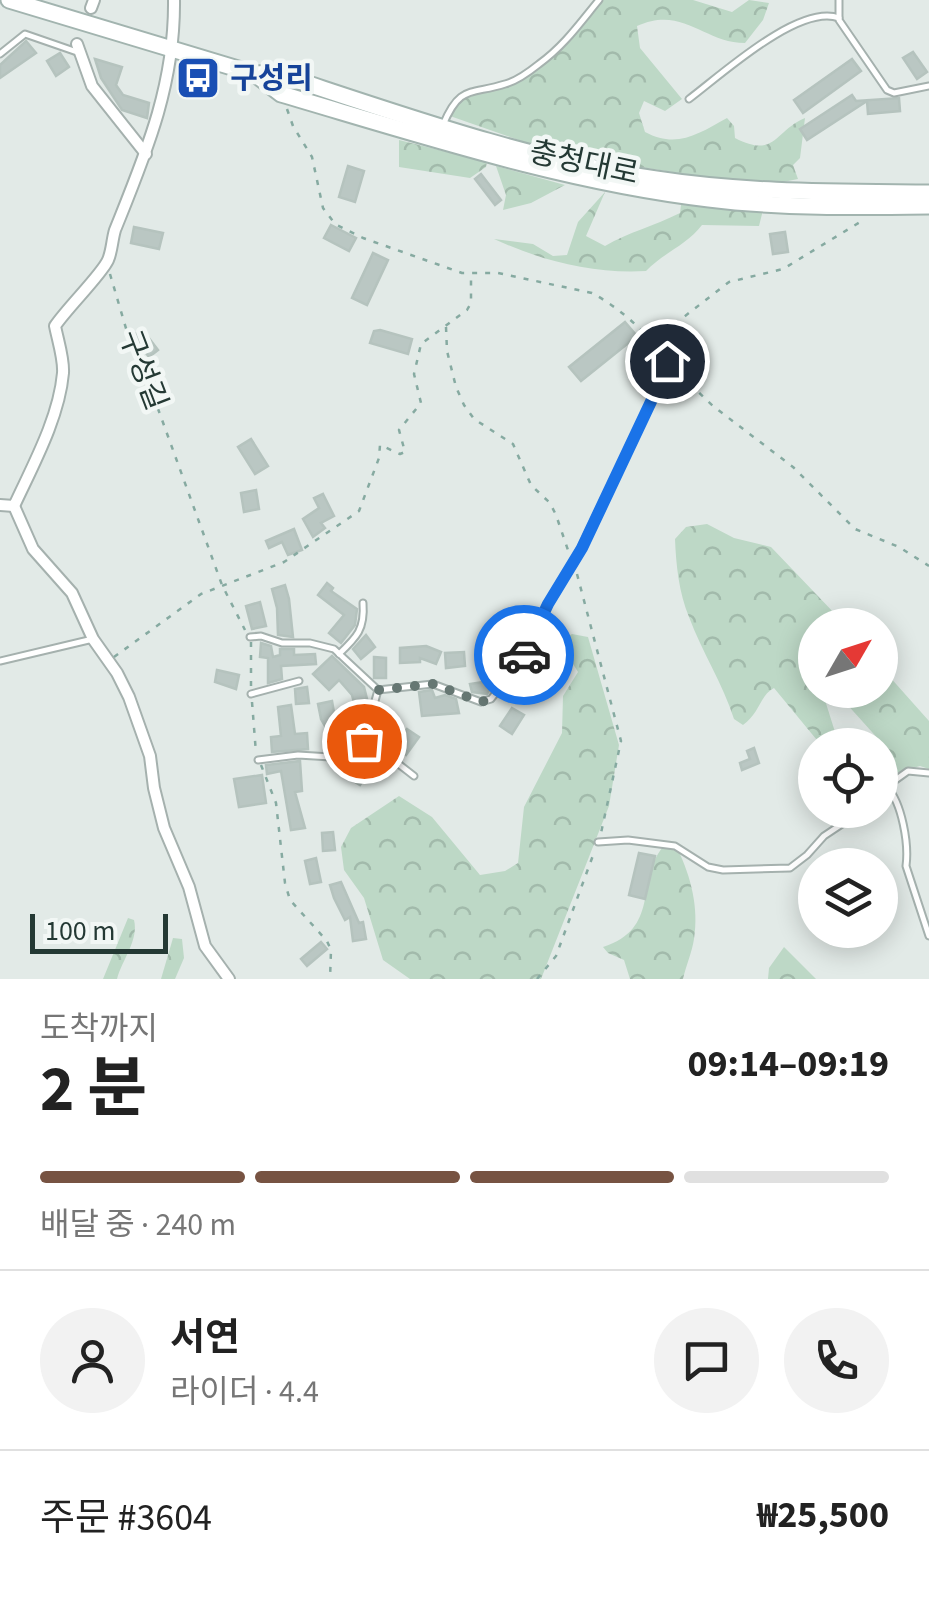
<!DOCTYPE html>
<html lang="ko">
<meta charset="utf-8">
<style>
body{margin:0;font-family:"Source Sans 3","Noto Sans KR",sans-serif;background:#f2f2f2;color:#222;height:100vh;display:flex;flex-direction:column;font-size:38px;white-space:nowrap}
*{box-sizing:border-box;margin:0}
p{font-size:32px;color:#767676}
.icon{flex:none;width:55px;height:55px;fill:none;stroke:currentColor;stroke-width:2;stroke-linecap:round;stroke-linejoin:round}
.map{position:relative;height:979px;overflow:hidden}
.details{display:flex;flex-direction:column;background:#fff;flex:1}
.details>*{flex:none}
.needle{width:65px;rotate:51deg}
.controls{position:absolute;left:798px;top:608px;display:grid;gap:20px}
.controls a{display:grid;place-items:center;width:100px;height:100px;border-radius:50%;background:#fff;box-shadow:0 5px 25px #0003;font-size:50px}
.scale{position:absolute;left:30px;bottom:25px;width:138px;box-sizing:border-box;padding-left:10px;border:5px solid #243934;border-top:0;font-size:28px;line-height:35px;white-space:nowrap;color:#243934;-webkit-text-stroke:8px #f2f7f5;paint-order:stroke}
.pin{position:absolute;display:grid;place-items:center;width:85px;height:85px;color:#fff;margin:-42px;border:5px solid #fff;border-radius:50%;box-shadow:0 2px 10px #0007}
.courier{position:absolute;display:grid;place-items:center;width:100px;height:100px;margin:-50px;border:8px solid #1a73e8;border-radius:50%;background:#fff;color:#222;box-shadow:0 2px 12px #0007}
.headline em{font-style:normal;font-weight:700}
.headline div{display:flex;flex-direction:column-reverse}
.headline{display:flex;align-items:center;justify-content:space-between;height:170px;padding:0 40px}
h1{font-size:65px;font-weight:700;line-height:75px}
.bar{display:grid;grid-template-columns:repeat(4,1fr);gap:15px 10px;align-content:center;height:120px;padding:0 40px}
.bar i{height:12px;border-radius:8px;background:#e0e0e0}
.bar .current{background:#775342}
.bar p{grid-column:span 4}
.line{display:flex;align-items:center;gap:25px;padding:0 40px;border-top:2px solid #e0e0e0}
.line div{flex:1}
.round{display:grid;place-items:center;flex:none;width:105px;height:105px;border-radius:52px;background:#f2f2f2}
.map>svg:first-child{display:block}
.forest{fill:url(#forest-crowns)}
.building{fill:#bac7c3;stroke:#b5c3be;stroke-width:2.5}
.lines{fill:none;stroke-linecap:round;stroke-linejoin:round}
.lane-casing{stroke:#a5b1ae;stroke-width:9}
.street-casing{stroke:#a5b1ae;stroke-width:14}
.secondary-casing{stroke:#a2b4af;stroke-width:19}
.path{stroke:#86aaa1;stroke-width:2.5;stroke-dasharray:5 8;stroke-linecap:butt}
.lane{stroke:#fff;stroke-width:5}
.street{stroke:#fff;stroke-width:10}
.secondary{stroke:#fff;stroke-width:15}
.done{stroke:#667773;stroke-width:10;stroke-dasharray:0 18}
.route{stroke:#1a73e8;stroke-width:12}
.labels{text-anchor:middle;dominant-baseline:central;stroke-width:9;stroke-linejoin:round;paint-order:stroke}
.transit-label{font-size:30px;font-weight:bold;fill:#164399;stroke:#f2f7f5;text-anchor:start}
.street-label{font-size:30px;fill:#243934;stroke:#f2f7f5}
</style>
<div class="map">
<svg width="929" height="979" viewBox="0 0 929 979">
<defs>
<pattern id="forest-crowns" width="20" height="18" patternUnits="userSpaceOnUse" patternTransform="scale(2.5)"><rect width="20" height="18" fill="#bdd8c6"/><path d="M2 6a3 3 0 1 1 6 0M12 15a3 3 0 1 1 6 0" fill="none" stroke="#a2baab"/></pattern>
</defs>
<rect width="100%" height="100%" fill="#e2eae7"/>
<g class="forest">
<path d="M603 0H693L732 12 749 0 769 3 763 20 745 43C704 43 683 5 637 26L640 48 682 99 665 111 644 101 639 113 645 132C677 149 698 134 727 118L734 126 735 138C776 159 774 131 805 118L800 158 793 165 798 179 783 182 711 178 621 164 536 146 450 116C465 85 486 96 511 85 552 67 575 33 603 0Z"/>
<polygon points="399,140 487,162 486,167 470,178 399,167"/>
<polygon points="496,166 565,185 531,203 503,210 506,195"/>
<path d="M605 192 586 236 605 246C629 232 654 226 680 213L681 205 763 210 759 226 702 225C687 245 663 253 646 271 593 274 542 261 494 239L533 244 553 256 567 255 578 222Z"/>
<path d="M707 524 734 538 771 547 837 616 845 625H815V690H880V666L929 721V769L920 766 893 774 890 752 835 691 824 697 835 732 845 745H821L774 688C760 695 760 713 743 725L734 719C723 684 702 652 689 617 679 593 676 565 675 539L686 527Z"/>
<polygon points="572,634 588,637 619,745 609,806 541,979 410,979 383,960 364,898 344,870 341,847 351,828 399,796 432,817 480,875 505,871 518,863 524,807 562,733 563,696 578,672 559,641"/>
<path d="M662 848 678 850C691 877 699 908 694 939 692 952 686 966 683 979H630L624 960 608 953 603 947C660 929 636 882 662 848Z"/>
<path d="M128 918 134 920C139 940 122 960 117 979H103Z"/>
<polygon points="173,938 182,939 184,958 175,979 161,979"/>
<polygon points="784,947 816,979 768,979 769,968"/>
</g>
<g class="building">
<polygon points="26,41 36,53 0,78 0,65"/>
<polygon points="913,52 927,72 917,79 903,58"/>
<polygon points="60,53 69,67 56,76 47,61"/>
<polygon points="95,59 122,67 116,85 123,95 149,103 147,118 122,110 101,78"/>
<polygon points="852,59 861,71 803,113 794,100"/>
<polygon points="852,95 856,101 899,98 900,111 868,114 867,101 807,140 800,129"/>
<polygon points="348,166 364,171 355,202 339,197"/>
<polygon points="481,174 501,200 495,205 475,179"/>
<polygon points="331,225 356,238 349,251 324,238"/>
<polygon points="134,227 163,233 159,249 131,243"/>
<polygon points="785,232 788,252 773,254 770,234"/>
<polygon points="373,253 388,260 367,305 352,298"/>
<polygon points="625,322 637,336 581,381 569,367"/>
<polygon points="142,329 158,350 149,357 133,336"/>
<polygon points="380,330 412,339 408,354 370,343 374,331"/>
<polygon points="646,361 656,374 647,385 635,369"/>
<polygon points="251,439 268,466 255,474 238,447"/>
<polygon points="256,490 259,509 244,512 241,493"/>
<polygon points="323,494 334,516 321,523 325,528 313,537 303,519 319,508 314,498"/>
<polygon points="294,529 302,550 288,555 282,542 269,548 266,541"/>
<polygon points="327,583 333,588 331,591 357,609 355,625 341,643 329,633 344,615 318,595"/>
<polygon points="285,585 289,599 293,637 278,635 277,608 272,589"/>
<polygon points="260,602 266,626 252,629 246,606"/>
<polygon points="366,635 375,647 361,659 353,649"/>
<polygon points="261,643 271,646 273,657 280,655 280,649 294,649 294,655 315,654 316,664 281,666 282,679 268,683 268,658 260,657"/>
<polygon points="426,646 441,652 436,664 420,658 420,662 400,663 400,648"/>
<polygon points="490,650 508,666 500,676 480,662"/>
<polygon points="464,652 465,666 446,668 445,653"/>
<polygon points="332,656 364,687 368,703 364,717 358,718 352,695 339,680 329,690 313,674"/>
<polygon points="374,657 386,658 386,678 374,678"/>
<polygon points="217,670 239,675 236,689 215,682"/>
<polygon points="490,681 491,688 487,694 472,692 470,684"/>
<polygon points="307,687 309,703 296,704 295,689"/>
<polygon points="432,690 435,698 445,695 456,699 459,713 422,716 419,692"/>
<polygon points="332,701 336,724 338,723 348,742 337,747 321,719 318,704"/>
<polygon points="291,705 295,734 307,733 308,749 272,752 271,737 281,736 278,707"/>
<polygon points="512,708 524,715 512,734 500,726"/>
<polygon points="407,729 419,737 406,755 388,742 396,732 402,736"/>
<polygon points="754,748 759,763 742,770 740,763 750,759 747,751"/>
<polygon points="300,761 302,791 295,792 305,828 291,830 281,771 267,774 266,765"/>
<polygon points="357,761 370,769 360,785 347,777"/>
<polygon points="262,775 266,803 239,807 234,779"/>
<polygon points="333,832 335,850 323,851 322,833"/>
<polygon points="639,853 655,856 645,899 629,895"/>
<polygon points="316,858 321,882 310,884 305,861"/>
<polygon points="341,882 359,923 363,922 366,939 353,941 350,917 345,920 334,898 330,885"/>
<polygon points="321,942 327,949 307,966 301,959"/>
</g>
<g class="lines">
<defs>
<g id="lane">
<polyline points="839,0 839,20 887,90 894,93 929,86"/>
<polyline points="0,54 25,34 77,52"/>
<path d="M689 99C720 76 799 3 839 18"/>
<path d="M443 125C460 84 471 95 505 84 517 81 529 72 539 64 564 46 580 23 599 0"/>
<polyline points="250,637 261,636 282,643 310,643 334,649 378,690"/>
<path d="M339 654C357 637 365 629 363 603"/>
<polyline points="0,661 93,639"/>
<polyline points="251,694 299,681"/>
<polyline points="365,738 414,776"/>
<polyline points="258,760 298,755 331,757 364,741 378,690 433,684 481,702 491,699 522,659 547,604 573,564 656,391 667,361"/>
<path d="M887 787C902 803 909 844 906 866L929 936"/>
<polyline points="880,791 908,771 929,773"/>
<polyline points="598,842 628,840 675,846 708,867 723,870 790,868 807,855 824,836 863,810"/>
</g>
<g id="street">
<polyline points="91,8 94,0"/>
<polyline points="77,44 92,86 146,154"/>
<path d="M0 505 14 506C33 465 59 418 63 373 64 359 58 341 55 326 67 308 102 274 108 260 112 251 112 240 115 230 146 153 175 85 174 0"/>
<polyline points="14,506 33,549 72,593 93,639 117,673 129,697 150,756 154,788 164,828 189,887 205,946 229,979"/>
</g>
<g id="secondary">
<path d="M9 0 255 74 275 73C400 114 525 159 656 179 746 193 838 192 929 193"/>
<path d="M255 74 281 94C421 135 564 182 709 199 781 208 856 207 929 206"/>
</g>
</defs>
<use href="#lane" class="lane-casing"/>
<use href="#street" class="street-casing"/>
<use href="#secondary" class="secondary-casing"/>
<g class="path">
<path d="M287 109 293 126 312 157 323 208 335 224 363 238 462 273H498L592 293C618 307 646 331 663 356"/>
<polyline points="110,274 130,342 141,362 222,585 245,630"/>
<polyline points="446,327 447,351 456,387 464,405 474,419 513,444 531,485 550,503 556,515 569,553"/>
<polyline points="654,340 729,282 783,269 865,219"/>
<polyline points="671,366 713,406 793,467 855,529 899,547 929,566"/>
<polyline points="577,574 621,741 601,833"/>
<polyline points="251,642 251,689"/>
<polyline points="114,657 201,594 284,562 359,511 379,458 380,445 400,454 405,452 399,430 421,403 414,374 421,344 467,310 471,303 471,277"/>
<polyline points="252,702 256,753"/>
<polyline points="261,765 276,803 285,883 290,900 327,941 331,950 330,979"/>
<polyline points="537,979 556,956 595,850"/>
</g>
<use href="#lane" class="lane"/>
<use href="#street" class="street"/>
<use href="#secondary" class="secondary"/>
</g>
<g class="lines">
<polyline class="done" points="364,741 378,690 433,684 481,702 491,699 524,655"/>
<polyline class="route" points="524,655 548,604 582,548 656,391 667,361"/>
</g>
<defs>
<symbol id="bus-square" viewBox="-11 -11 22 22"><rect x="-9" y="-9" width="18" height="18" rx="4" fill="#1a4fb4" stroke="#f2f7f5"/><path d="M-5-6H5V4H4V6H2V4H-2V6H-4V4H-5ZM-3.5-4V0h7V-4ZM-3.5 1.2v1.5H-2V1.2ZM2 1.2v1.5H3.5V1.2Z" fill="#fff"/></symbol>
</defs>
<g fill-rule="evenodd">
<use href="#bus-square" x="173" y="53" width="50" height="50"/>
</g>
<g class="labels">
<g class="transit-label">
<text x="230" y="78">구성리</text>
</g>
<g class="street-label">
<text transform="translate(584 163) rotate(12)">충청대로</text>
<text transform="translate(143 370) rotate(69)">구성길</text>
</g>
</g>
</svg>
<div class="controls">
<a><svg class="needle" viewBox="-14 -14 28 28"><path d="M0-13l5 13h-10z" fill="#e53935"/><path d="M0 13l5-13h-10z" fill="#767676"/></svg></a>
<a><svg class="icon" aria-label="locate" viewBox="0 0 24 24"><circle cx="12" cy="12" r="6"/><path d="M12 2v4M12 18v4M2 12h4M18 12h4"/></svg></a>
<a><svg class="icon" aria-label="layers" viewBox="0 0 24 24"><path d="M12 4l9 5-9 5-9-5zM3 14l9 5 9-5"/></svg></a>
</div>
<div class="scale">100 m</div>
<div class="pin" style="left:364px;top:741px;background:#ea580c"><svg class="icon" aria-label="bag" viewBox="0 0 24 24"><path d="M5 8h14l-1 12H6zM9 8a3 3 0 0 1 6 0"/></svg></div>
<div class="pin" style="left:667px;top:361px;background:#1f2937"><svg class="icon" aria-label="home" viewBox="0 0 24 24"><path d="M3 11l9-7 9 7M6 9v11h12V9"/></svg></div>
<div class="courier" style="left:524px;top:655px"><svg class="icon" aria-label="car" viewBox="0 0 24 24"><path d="M5 17H2v-5l4-1 3-4h7l3 4 3 1v5h-3M9 17h6M6 11h13"/><circle cx="7" cy="17" r="2"/><circle cx="17" cy="17" r="2"/></svg></div>
</div>
<section class="details">
<div class="headline"><div><h1>2 분</h1><p>도착까지</p></div><em>09:14–09:19</em></div>
<div class="bar"><i class="current"></i><i class="current"></i><i class="current"></i><i></i><p>배달 중 · 240 m</p></div>
<div class="line" style="height:180px"><a class="round"><svg class="icon" aria-label="person" viewBox="0 0 24 24"><circle cx="12" cy="8" r="4"/><path d="M4 21q1-7 8-7t8 7"/></svg></a><div><b>서연</b><p>라이더 · 4.4</p></div><a class="round"><svg class="icon" aria-label="chat" viewBox="0 0 24 24"><path d="M4 5h16v11H9l-5 4z"/></svg></a><a class="round"><svg class="icon" aria-label="phone" viewBox="0 0 24 24"><path d="M5 4h4l2 5-3 2q2 4 5 5l2-3 5 2v4C11 20 4 13 5 4z"/></svg></a></div>
<div class="line" style="height:130px"><div>주문 #3604</div><b>₩25,500</b></div>
</section>
